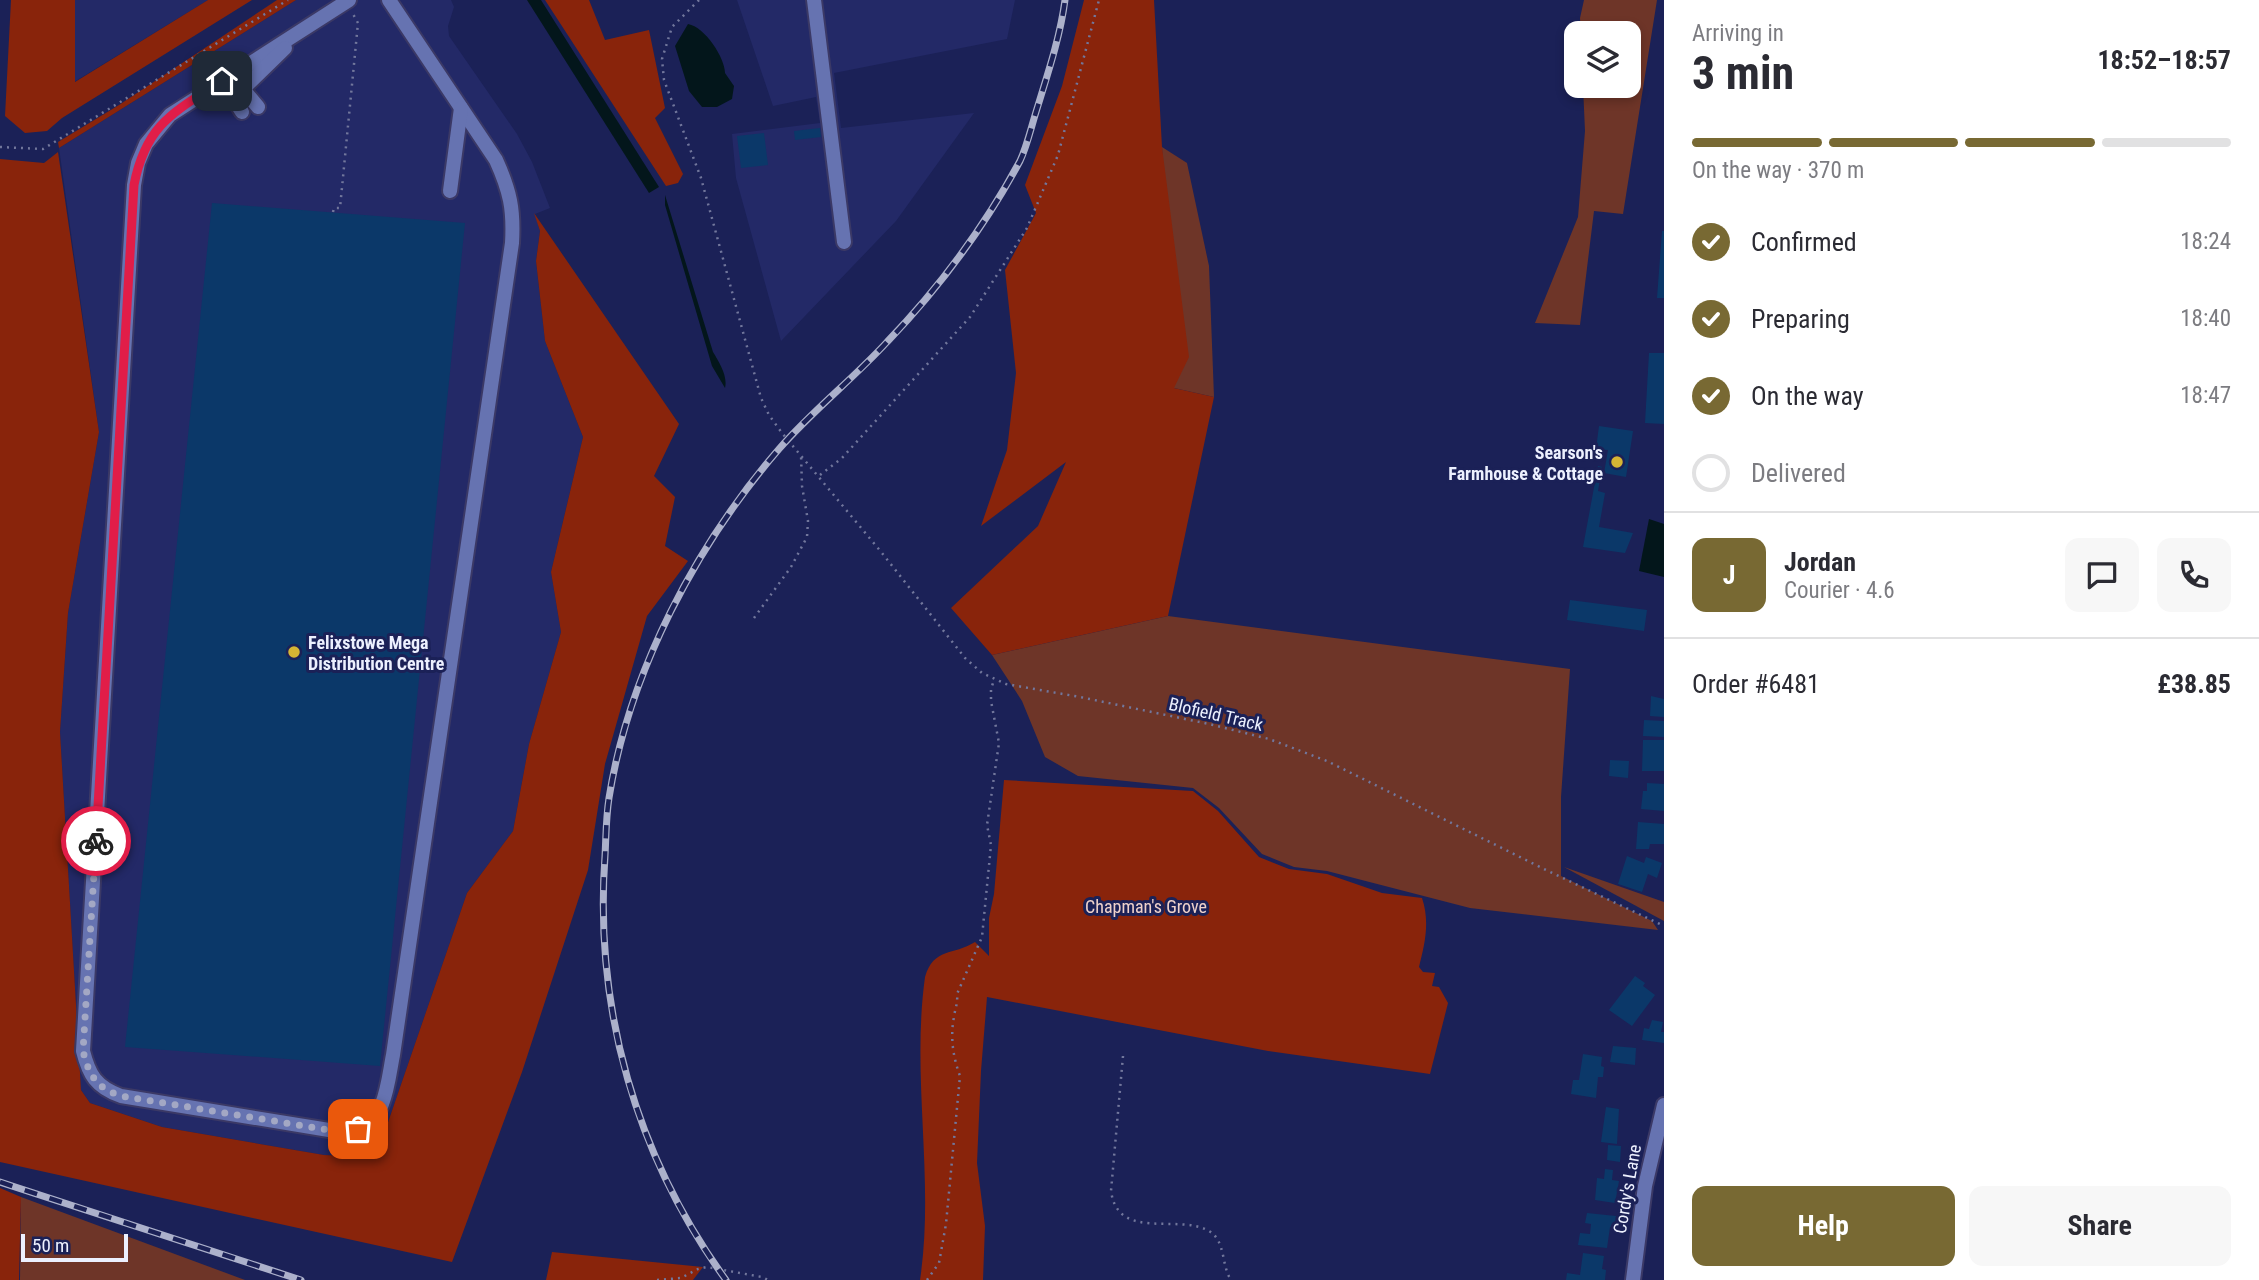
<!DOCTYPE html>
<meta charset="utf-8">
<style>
body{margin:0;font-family:"Roboto Condensed",sans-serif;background:#f7f7f7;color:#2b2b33;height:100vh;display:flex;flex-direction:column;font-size:26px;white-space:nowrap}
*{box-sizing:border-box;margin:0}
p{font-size:23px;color:#7c7c81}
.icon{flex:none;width:38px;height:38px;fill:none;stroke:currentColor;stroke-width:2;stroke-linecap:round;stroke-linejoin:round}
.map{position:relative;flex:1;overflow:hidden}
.details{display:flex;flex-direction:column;background:#fff;width:595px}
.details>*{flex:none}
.buttons{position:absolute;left:1564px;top:21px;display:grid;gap:14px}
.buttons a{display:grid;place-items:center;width:77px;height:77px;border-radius:14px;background:#fff;box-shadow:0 4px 10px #0003;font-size:35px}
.scale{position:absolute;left:21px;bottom:18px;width:107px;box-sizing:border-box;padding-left:7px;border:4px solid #ecf0fe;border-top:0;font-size:19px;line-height:24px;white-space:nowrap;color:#ecf0fe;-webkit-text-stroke:5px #1b2157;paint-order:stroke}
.pin{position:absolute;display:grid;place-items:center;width:60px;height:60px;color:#fff;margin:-30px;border-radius:14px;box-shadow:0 4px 10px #0006}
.courier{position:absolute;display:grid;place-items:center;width:70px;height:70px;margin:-35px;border:5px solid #e11d48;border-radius:50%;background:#fff;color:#222;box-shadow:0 2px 9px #0007}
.summary em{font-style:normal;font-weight:700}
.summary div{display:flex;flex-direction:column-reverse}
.summary{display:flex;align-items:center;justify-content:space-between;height:119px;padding:0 28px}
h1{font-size:46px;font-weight:700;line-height:52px}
.bar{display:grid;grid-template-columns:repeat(4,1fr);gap:10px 7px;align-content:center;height:84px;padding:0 28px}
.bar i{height:9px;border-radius:5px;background:#e1e1e2}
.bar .on{background:#786933}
.bar p{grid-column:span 4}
.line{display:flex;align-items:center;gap:18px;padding:0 28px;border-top:2px solid #e1e1e2}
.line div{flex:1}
.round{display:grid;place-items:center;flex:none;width:74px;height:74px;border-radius:14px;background:#f7f7f7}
ol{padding:0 28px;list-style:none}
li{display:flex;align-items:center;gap:21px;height:77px}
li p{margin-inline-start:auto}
li .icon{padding:7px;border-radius:50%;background:#786933;color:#fff;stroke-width:4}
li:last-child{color:#7c7c81}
li i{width:38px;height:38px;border:4px solid #e1e1e2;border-radius:50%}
.action{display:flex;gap:14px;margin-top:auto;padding:14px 28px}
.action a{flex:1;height:80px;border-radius:14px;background:#786933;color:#fff;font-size:28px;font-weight:700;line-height:80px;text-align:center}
.action a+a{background:#f7f7f7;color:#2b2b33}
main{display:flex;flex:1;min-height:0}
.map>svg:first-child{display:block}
.built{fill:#232967}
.green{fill:#6e3528}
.forest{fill:#89240b}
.water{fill:#03161b}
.building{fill:#0b3869}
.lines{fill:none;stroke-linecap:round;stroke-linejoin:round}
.minor-casing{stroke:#3b3966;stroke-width:18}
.path{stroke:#72779c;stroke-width:2.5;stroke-dasharray:2 5;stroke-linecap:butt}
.minor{stroke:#6673b1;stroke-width:14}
.rail-casing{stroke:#acb1cb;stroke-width:7}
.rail{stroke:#1b2157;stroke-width:4.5;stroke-dasharray:13;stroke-linecap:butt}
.done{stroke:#a3a8c4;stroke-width:7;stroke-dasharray:0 12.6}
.route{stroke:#e11d48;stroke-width:9}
.poi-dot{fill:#d6b534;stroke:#1b2157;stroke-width:2.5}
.labels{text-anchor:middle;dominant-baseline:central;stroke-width:6;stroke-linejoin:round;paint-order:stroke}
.poi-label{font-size:18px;font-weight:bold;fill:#ecf0fe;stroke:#1b2157;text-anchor:end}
.street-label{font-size:18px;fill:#ecf0fe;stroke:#1b2157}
.park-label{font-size:18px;fill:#efd2cb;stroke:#1b2157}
</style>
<main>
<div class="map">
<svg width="1664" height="1280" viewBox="0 0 1664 1280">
<rect width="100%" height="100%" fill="#1b2157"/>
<g class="built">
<polygon points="75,0 208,0 74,82"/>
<polygon points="296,0 451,0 454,7 448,26 449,36 517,134 532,162 550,208 535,214 540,231 536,261 545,341 583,437 551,572 561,632 529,744 513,831 467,893 376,1157 324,1155 162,1127 90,1103 81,1090 60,732 68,613 99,432 59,148"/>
<polygon points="737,0 1015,0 1007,39 834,73 841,128 974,113 896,221 781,341 736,178 732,134 820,123 816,97 773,106"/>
</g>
<g class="green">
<polygon points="1584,0 1657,0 1623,214 1594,211 1580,325 1535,323 1578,217 1585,131 1583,86 1629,86 1629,33 1581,33 1580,18"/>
<polygon points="1162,147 1187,163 1209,266 1214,397 1174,388"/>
<polygon points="1168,616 1570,669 1561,797 1561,876 1652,921 1658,930 1470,908 1327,871 1294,867 1262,854 1219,808 1193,788 1078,776 1045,757 1022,701 992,655"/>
<polygon points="1564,867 1664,902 1664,921"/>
<polygon points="21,1197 245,1280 20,1280"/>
</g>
<g class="forest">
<polygon points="11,0 75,0 75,82 208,0 252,0 62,118 47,131 25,133 5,116"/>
<polygon points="277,0 296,0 59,148 58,142 119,105"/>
<polygon points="545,0 589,0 605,40 649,30 665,108 655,118 683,174 678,183 666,186"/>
<polygon points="1084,0 1154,0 1162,147 1189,357 1174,388 1214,397 1168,616 992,655 951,608 1038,526 1066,462 981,526 1007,450 1016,373 1005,270 1036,213 1025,185 1062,86"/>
<polygon points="58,152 99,432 68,613 60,732 81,1090 90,1103 162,1127 324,1155 376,1157 467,893 513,831 529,744 561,632 551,572 583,437 545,341 536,261 540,231 534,213 679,424 654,476 675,497 665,546 688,561 647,616 605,764 588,870 522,1072 452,1262 0,1162 0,159 44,163"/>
<path d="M1004 780 1193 791 1218 811 1259 857 1289 869 1327 874 1382 893 1422 898C1430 922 1425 943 1419 967L1423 972 1435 973 1432 986 1439 987 1448 1003 1430 1074 1268 1051 987 997 981 1071 977 1163 985 1226 983 1280H920C935 1180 911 1078 925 977 934 947 953 956 975 942L989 956V918L994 894Z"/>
<polygon points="0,1188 21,1197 19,1280 0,1280"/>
<polygon points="552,1252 703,1267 693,1280 546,1280"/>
</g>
<g class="water">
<polygon points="527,0 541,0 659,187 649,193"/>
<path d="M688 24C705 27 725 58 725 73L734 86 732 99 717 107H702L689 91 675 46Z"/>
<path d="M665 195 713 352C719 362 728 376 725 388L712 366 665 205Z"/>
<polygon points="1649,519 1664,524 1664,577 1639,571"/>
</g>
<g class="building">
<polygon points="820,128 821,137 795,140 794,131"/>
<polygon points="764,133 768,165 741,168 737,136"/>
<polygon points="212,203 465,223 380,1066 125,1047"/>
<polygon points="1662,231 1664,231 1664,298 1657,298"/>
<polygon points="1649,353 1664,353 1664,424 1645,423"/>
<polygon points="1599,426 1633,431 1626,477 1604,473 1608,450 1596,449"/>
<polygon points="1598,466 1602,467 1598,491 1605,493 1599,527 1633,533 1625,553 1583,547"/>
<polygon points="1570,600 1647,610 1644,631 1567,620"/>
<polygon points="1651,696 1664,699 1664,717 1650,716"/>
<polygon points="1644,720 1664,721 1664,737 1643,736"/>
<polygon points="1643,740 1664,740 1664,771 1642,771"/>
<polygon points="1610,760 1629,761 1628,778 1609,776"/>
<polygon points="1647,783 1664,784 1664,811 1641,809 1643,791 1647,791"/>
<polygon points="1638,822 1664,824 1664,844 1650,844 1649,849 1636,849"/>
<polygon points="1627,856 1644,863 1646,857 1662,863 1657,878 1648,874 1642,892 1618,884"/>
<polygon points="1635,976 1645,983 1643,986 1655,995 1632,1026 1609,1010"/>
<polygon points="1652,1020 1663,1022 1661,1032 1664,1032 1664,1043 1642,1040 1644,1028 1649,1029"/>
<polygon points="1613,1046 1636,1048 1635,1065 1610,1062"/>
<polygon points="1583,1054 1602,1057 1601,1066 1604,1067 1603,1077 1598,1077 1596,1098 1571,1094 1573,1080 1579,1080"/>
<polygon points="1606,1107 1619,1109 1617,1144 1601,1142"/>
<polygon points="1608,1145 1621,1146 1620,1162 1607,1160"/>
<polygon points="1605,1169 1613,1170 1612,1180 1619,1181 1615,1203 1595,1200 1597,1178 1604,1179"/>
<polygon points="1587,1213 1616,1216 1615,1227 1610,1227 1607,1248 1578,1245 1580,1233 1590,1234 1591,1224 1585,1223"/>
<polygon points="1583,1253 1604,1256 1602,1269 1606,1270 1605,1280 1566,1280 1567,1273 1580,1275"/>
</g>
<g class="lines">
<defs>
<g id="minor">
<path d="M349 0 170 115 146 144 138 163 134 185 83 1051C89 1075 96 1087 121 1096L335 1131C342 1130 351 1131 358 1129 386 1121 388 1079 393 1055L512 243C514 209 510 191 496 160L389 0"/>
<polyline points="814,0 844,242"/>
<polyline points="222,81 242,112"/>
<polyline points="258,107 243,89 285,48"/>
<polyline points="450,191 461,108"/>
<polyline points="1633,1280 1645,1186 1664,1105"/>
</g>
</defs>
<use href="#minor" class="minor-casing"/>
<g class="path">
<polyline points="699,0 672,27 662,59 664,80 701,178 761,398 769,415 782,433 882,553 965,658 982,673 1006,684 1080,697 1209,724 1269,739 1327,761 1546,870 1664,926"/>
<polyline points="0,147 43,149 288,0"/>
<polyline points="333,212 334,208 340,208 358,23 353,14"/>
<polyline points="820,475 842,458 970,317 1027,228 1058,155 1099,0"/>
<polyline points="754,618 791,567 807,537 808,521 802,486 801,455"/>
<path d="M1123 1056 1111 1191C1118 1242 1178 1213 1209 1231 1226 1241 1221 1265 1231 1280"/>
<polyline points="657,1280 681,1278 698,1269 707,1267 762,1277 768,1280"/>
<path d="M927 1280 939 1263 946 1224 960 1076C953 1057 950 1037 954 1017 955 1009 958 1003 957 994L982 937 991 845 987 825 999 743 991 701V689L994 680"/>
</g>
<use href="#minor" class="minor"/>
<defs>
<g id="rail">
<polyline points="0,1182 301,1280"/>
<path d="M726 1280C636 1156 594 1009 605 856 606 837 606 817 609 798 629 672 696 545 779 449 812 411 853 379 887 342 938 289 985 226 1020 161 1027 146 1031 128 1036 112 1047 76 1060 38 1065 0"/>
</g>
</defs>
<use href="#rail" class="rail-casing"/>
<use href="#rail" class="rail"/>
</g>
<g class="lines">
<path class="done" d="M96 841 83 1051C89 1075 96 1088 121 1096L335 1131 358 1129"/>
<path class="route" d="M96 841 134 185C146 124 174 112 222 81"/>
</g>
<g class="poi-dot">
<circle cx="1617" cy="462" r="7"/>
<circle cx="294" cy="652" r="7"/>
</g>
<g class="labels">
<g class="poi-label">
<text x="1603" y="452">Searson's<tspan x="1603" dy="21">Farmhouse &amp; Cottage</tspan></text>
<text x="308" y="642" text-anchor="start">Felixstowe Mega<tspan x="308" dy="21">Distribution Centre</tspan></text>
</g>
<g class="street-label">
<text transform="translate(1216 714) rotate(13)">Blofield Track</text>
<text transform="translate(1627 1189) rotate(-80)">Cordy's Lane</text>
</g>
<g class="park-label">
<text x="1146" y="906">Chapman's Grove</text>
</g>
</g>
</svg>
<div class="buttons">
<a><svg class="icon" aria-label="layers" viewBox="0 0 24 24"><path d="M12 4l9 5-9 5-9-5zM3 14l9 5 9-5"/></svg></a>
</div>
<div class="scale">50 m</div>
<div class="pin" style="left:358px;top:1129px;background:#ea580c"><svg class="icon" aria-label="bag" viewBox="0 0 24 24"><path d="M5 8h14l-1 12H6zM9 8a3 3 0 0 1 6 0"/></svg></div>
<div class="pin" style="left:222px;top:81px;background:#1f2937"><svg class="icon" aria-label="home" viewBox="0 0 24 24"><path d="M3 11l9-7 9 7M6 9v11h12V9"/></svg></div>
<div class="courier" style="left:96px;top:841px"><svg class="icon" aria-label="bike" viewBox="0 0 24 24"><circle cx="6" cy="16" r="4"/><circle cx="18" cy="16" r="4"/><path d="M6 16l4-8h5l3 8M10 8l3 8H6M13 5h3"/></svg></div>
</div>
<section class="details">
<div class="summary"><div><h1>3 min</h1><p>Arriving in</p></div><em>18:52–18:57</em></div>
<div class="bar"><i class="on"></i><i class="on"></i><i class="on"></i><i></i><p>On the way · 370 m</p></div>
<ol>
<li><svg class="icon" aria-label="check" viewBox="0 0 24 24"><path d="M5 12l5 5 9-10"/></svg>Confirmed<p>18:24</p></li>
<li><svg class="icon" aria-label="check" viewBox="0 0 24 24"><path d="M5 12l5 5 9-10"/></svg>Preparing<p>18:40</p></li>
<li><svg class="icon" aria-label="check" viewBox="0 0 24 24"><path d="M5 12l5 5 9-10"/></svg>On the way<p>18:47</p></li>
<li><i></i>Delivered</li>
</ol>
<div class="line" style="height:126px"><b class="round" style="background:#786933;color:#fff">J</b><div><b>Jordan</b><p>Courier · 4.6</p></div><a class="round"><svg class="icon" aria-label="chat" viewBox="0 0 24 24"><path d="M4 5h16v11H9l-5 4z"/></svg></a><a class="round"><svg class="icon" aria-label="phone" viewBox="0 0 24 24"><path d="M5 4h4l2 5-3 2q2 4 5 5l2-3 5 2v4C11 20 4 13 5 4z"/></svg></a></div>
<div class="line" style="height:91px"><div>Order #6481</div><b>£38.85</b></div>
<div class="action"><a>Help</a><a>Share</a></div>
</section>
</main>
